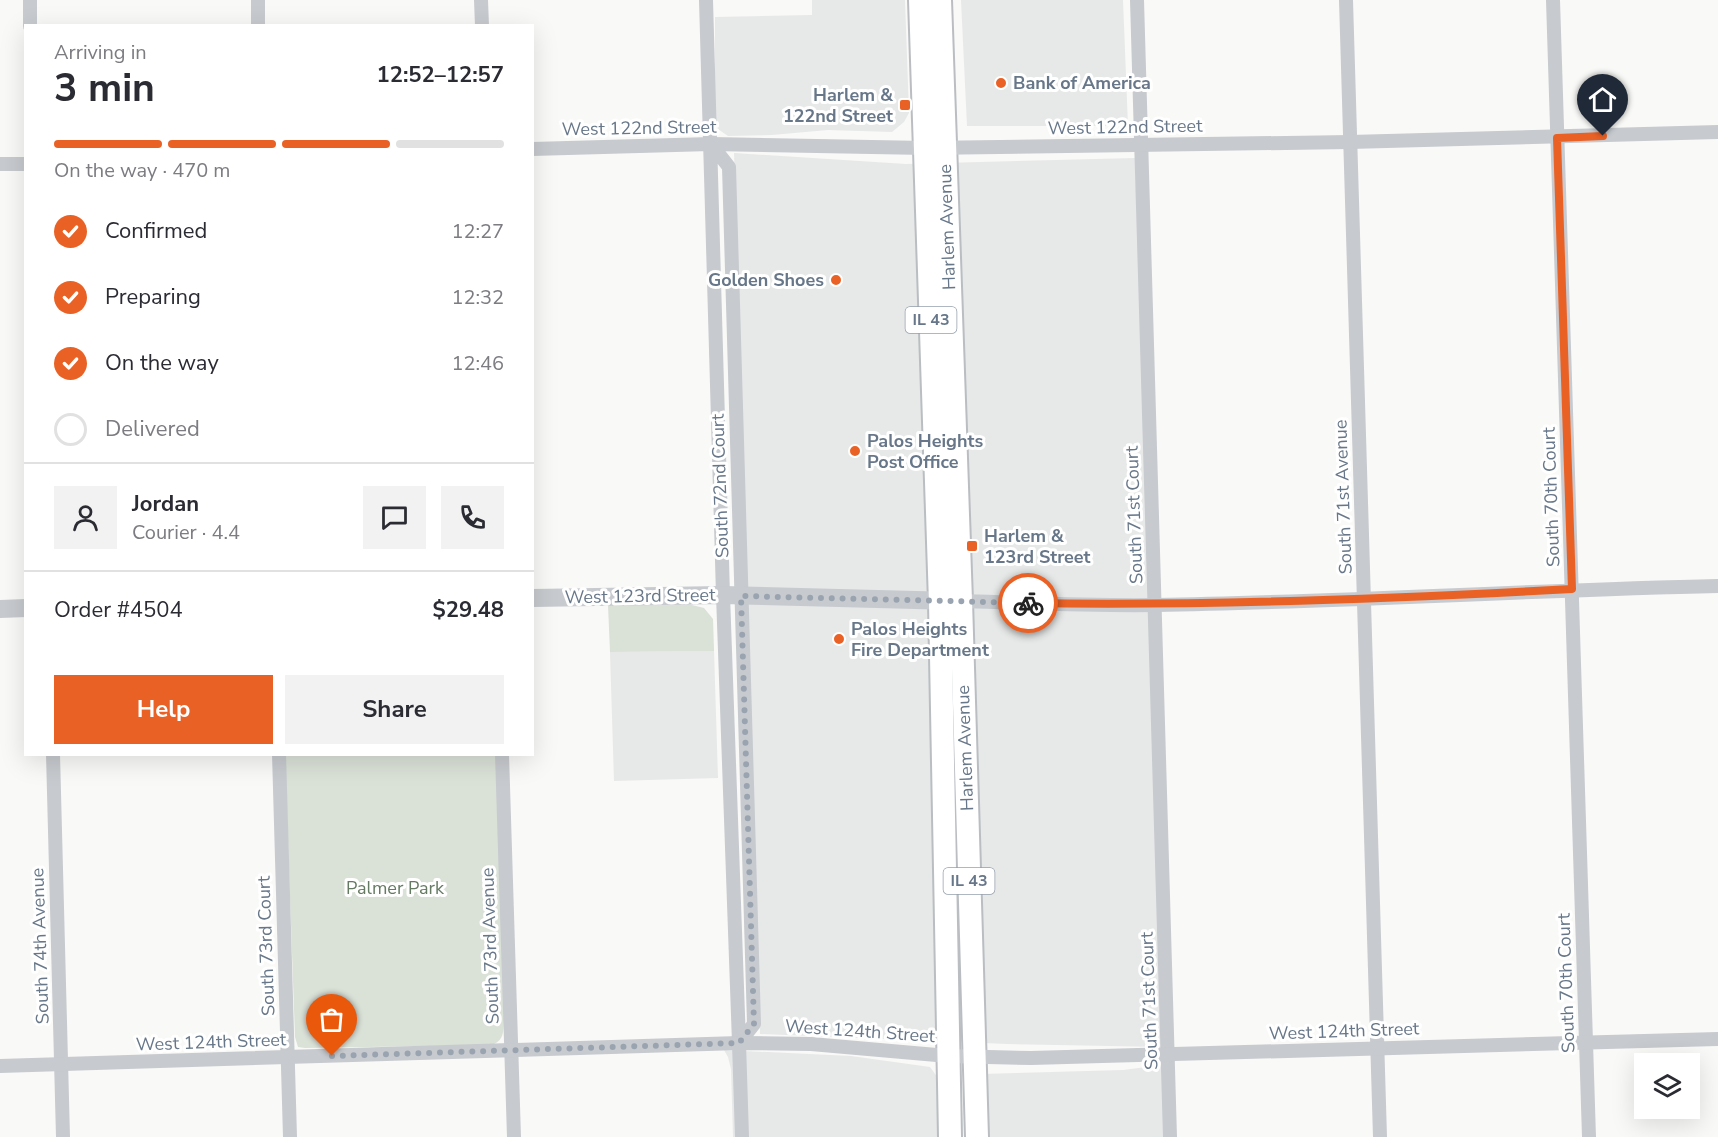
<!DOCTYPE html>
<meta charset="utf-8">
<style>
body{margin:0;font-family:"Nunito Sans",sans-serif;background:#f2f2f3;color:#2b2b33;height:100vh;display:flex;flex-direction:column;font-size:22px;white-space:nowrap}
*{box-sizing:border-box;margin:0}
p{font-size:20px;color:#7c7c81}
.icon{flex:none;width:33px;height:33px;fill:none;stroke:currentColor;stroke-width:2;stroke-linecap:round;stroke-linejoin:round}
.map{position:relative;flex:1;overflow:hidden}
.drawer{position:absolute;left:24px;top:24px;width:510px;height:732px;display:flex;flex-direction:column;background:#fff;border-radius:0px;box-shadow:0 6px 24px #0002}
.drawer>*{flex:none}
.fabs{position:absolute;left:1634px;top:1053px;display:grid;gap:12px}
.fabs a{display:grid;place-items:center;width:66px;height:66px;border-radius:0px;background:#fff;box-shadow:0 6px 24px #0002;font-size:30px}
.pin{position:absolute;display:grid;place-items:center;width:51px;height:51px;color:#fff;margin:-62px -26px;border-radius:50% 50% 50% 0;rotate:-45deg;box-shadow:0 0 6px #0007}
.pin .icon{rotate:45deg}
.courier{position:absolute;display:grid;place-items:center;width:60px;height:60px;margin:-30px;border:4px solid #ea6125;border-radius:50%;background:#fff;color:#222;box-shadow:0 2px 8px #0007}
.summary em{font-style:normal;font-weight:700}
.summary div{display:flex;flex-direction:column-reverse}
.summary{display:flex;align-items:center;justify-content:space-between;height:102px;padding:0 30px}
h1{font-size:39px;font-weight:700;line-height:45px}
.bar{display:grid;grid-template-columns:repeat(4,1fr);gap:9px 6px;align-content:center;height:72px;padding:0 30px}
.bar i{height:8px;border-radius:4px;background:#e1e1e2}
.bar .selected{background:#ea6125}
.bar p{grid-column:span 4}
.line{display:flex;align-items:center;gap:15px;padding:0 30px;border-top:2px solid #e1e1e2}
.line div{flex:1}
.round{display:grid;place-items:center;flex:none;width:63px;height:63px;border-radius:0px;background:#f2f2f3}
ol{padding:0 30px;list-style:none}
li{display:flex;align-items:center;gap:18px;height:66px}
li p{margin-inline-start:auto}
li .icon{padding:6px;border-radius:50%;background:#ea6125;color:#fff;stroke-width:4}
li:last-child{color:#7c7c81}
li i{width:33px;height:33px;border:3px solid #e1e1e2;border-radius:50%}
.primary-button{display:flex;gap:12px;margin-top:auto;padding:12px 30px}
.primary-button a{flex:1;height:69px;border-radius:0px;background:#ea6125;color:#fff;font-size:24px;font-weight:700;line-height:69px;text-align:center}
.primary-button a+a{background:#f2f2f3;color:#2b2b33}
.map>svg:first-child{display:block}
.built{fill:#e7e8e8}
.green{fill:#dae1d7}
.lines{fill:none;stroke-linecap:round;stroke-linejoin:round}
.primary-casing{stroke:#babec2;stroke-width:26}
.minor{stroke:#c7cace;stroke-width:14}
.tertiary{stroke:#c7cace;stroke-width:18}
.primary{stroke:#fff;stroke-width:22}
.done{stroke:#9aa4b0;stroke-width:6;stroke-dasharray:0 10.8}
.route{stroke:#ea6125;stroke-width:8}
.poi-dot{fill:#ea6125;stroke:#fff;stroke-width:2}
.labels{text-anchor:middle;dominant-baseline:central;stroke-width:6;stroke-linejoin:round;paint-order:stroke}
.shield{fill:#fff;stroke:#95a0ac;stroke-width:1.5}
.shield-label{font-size:16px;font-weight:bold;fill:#677789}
.poi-label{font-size:18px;font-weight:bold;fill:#677789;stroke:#fff;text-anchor:start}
.street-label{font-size:18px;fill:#677789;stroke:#fff}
.park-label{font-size:18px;fill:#657a62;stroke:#fff}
</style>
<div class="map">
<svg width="1718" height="1137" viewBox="0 0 1718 1137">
<rect width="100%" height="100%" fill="#f9f9f7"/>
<g class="built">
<polygon points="812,0 905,0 909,113 904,122 892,132 828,130 772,135 728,136 715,127 715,17 812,15"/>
<polygon points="961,0 1123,0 1128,126 967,126"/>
<polygon points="734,153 906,164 1135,158 1163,1047 1007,1044 760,1034"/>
<polygon points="714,651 718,778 614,781 610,652"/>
<polygon points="724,1050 851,1056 930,1067 938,1078 939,1137 733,1137 731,1069 728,1057"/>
<polygon points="1162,1065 1164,1137 985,1137 982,1074 1123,1070"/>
</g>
<g class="green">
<polygon points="684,603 704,608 713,619 714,651 610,652 608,605"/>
<path d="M285 755H496L504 1021C503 1033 504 1040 492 1045L305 1048 298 1047 295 1037Z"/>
</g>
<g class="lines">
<defs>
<g id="primary">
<polyline points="920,0 940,602 950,1137"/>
<polyline points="940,0 961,601 977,1137"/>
</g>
</defs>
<use href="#primary" class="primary-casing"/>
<g class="minor">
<polyline points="30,0 30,26"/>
<polyline points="258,0 258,26"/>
<polyline points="481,0 482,26"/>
<polyline points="706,0 723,595 739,1043 754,1024 729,167 711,144"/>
<polyline points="1137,0 1170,1137"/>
<polyline points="1346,0 1380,1137"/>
<polyline points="1553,0 1589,1137"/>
<polyline points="532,149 711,144 926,148 1350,142 1718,132"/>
<polyline points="0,164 26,164"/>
<path d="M961 601C1026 603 1091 606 1156 605 1343 602 1531 590 1718 586"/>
<polyline points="53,754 63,1137"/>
<polyline points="279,754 290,1137"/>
<polyline points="502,754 514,1137"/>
<polyline points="739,1043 742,1137"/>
<polyline points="0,1066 739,1043 811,1044 948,1056 1031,1058 1718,1039"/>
</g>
<g class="tertiary">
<polyline points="532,598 723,595 954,601"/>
<polyline points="0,609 26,608"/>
</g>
<use href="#primary" class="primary"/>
</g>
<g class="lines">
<polyline class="done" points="332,1056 739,1043 754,1024 741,596 1028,603"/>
<path class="route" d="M1028 603C1210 606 1391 599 1572 589L1557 138 1603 136"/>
</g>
<g class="poi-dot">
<circle cx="1001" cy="83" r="6"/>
<rect x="899" y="99" width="12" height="12" rx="3"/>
<circle cx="836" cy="280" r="6"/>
<circle cx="855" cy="451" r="6"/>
<rect x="966" y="540" width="12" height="12" rx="3"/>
<circle cx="839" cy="639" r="6"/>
</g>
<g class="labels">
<g class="shield">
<rect x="905.5" y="307" width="51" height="26" rx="4.5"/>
<rect x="943.5" y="868" width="51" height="26" rx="4.5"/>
</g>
<g class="shield-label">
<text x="931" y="320">IL 43</text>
<text x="969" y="881">IL 43</text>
</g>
<g class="poi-label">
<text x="1013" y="83">Bank of America</text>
<text x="893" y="95" text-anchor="end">Harlem &amp;<tspan x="893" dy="21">122nd Street</tspan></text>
<text x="824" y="280" text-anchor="end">Golden Shoes</text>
<text x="867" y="441">Palos Heights<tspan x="867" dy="21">Post Office</tspan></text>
<text x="984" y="536">Harlem &amp;<tspan x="984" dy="21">123rd Street</tspan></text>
<text x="851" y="629">Palos Heights<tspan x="851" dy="21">Fire Department</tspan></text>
</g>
<g class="street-label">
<text transform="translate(1125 127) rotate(-1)">West 122nd Street</text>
<text transform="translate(639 128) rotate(-1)">West 122nd Street</text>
<text transform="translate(947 227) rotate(-92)">Harlem Avenue</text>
<text transform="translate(720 486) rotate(-92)">South 72nd Court</text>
<text transform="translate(1343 497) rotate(-92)">South 71st Avenue</text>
<text transform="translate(1551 497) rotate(-92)">South 70th Court</text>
<text transform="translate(1134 515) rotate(-92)">South 71st Court</text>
<text transform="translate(640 596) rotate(-1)">West 123rd Street</text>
<text transform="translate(965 748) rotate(-92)">Harlem Avenue</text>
<text transform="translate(40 946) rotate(-92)">South 74th Avenue</text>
<text transform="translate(266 946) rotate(-92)">South 73rd Court</text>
<text transform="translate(490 946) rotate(-92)">South 73rd Avenue</text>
<text transform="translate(1566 983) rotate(-92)">South 70th Court</text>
<text transform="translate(1149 1001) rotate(-92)">South 71st Court</text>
<text transform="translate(860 1031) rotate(4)">West 124th Street</text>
<text transform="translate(1344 1031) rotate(-2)">West 124th Street</text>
<text transform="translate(211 1042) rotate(-2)">West 124th Street</text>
</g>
<g class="park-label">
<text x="395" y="888">Palmer Park</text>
</g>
</g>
</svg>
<div class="fabs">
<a><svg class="icon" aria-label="layers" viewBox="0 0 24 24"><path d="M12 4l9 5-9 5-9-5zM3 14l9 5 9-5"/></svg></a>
</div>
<div class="pin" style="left:332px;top:1056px;background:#ea580c"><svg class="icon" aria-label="bag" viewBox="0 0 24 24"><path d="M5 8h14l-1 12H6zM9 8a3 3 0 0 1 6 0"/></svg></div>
<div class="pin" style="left:1603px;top:136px;background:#1f2937"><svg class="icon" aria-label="home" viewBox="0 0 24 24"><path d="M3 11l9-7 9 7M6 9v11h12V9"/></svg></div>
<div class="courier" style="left:1028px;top:603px"><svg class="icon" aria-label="bike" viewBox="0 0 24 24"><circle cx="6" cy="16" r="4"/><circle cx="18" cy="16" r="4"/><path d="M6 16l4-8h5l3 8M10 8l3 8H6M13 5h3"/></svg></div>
<section class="drawer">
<div class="summary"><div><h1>3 min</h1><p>Arriving in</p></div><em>12:52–12:57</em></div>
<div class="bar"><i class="selected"></i><i class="selected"></i><i class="selected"></i><i></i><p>On the way · 470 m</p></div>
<ol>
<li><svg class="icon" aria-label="check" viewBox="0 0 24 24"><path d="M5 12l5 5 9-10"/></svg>Confirmed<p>12:27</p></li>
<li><svg class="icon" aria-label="check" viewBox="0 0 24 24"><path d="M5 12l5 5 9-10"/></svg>Preparing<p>12:32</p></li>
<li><svg class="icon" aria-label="check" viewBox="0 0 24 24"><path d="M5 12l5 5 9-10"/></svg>On the way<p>12:46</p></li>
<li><i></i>Delivered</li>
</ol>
<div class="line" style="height:108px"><a class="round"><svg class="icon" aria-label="person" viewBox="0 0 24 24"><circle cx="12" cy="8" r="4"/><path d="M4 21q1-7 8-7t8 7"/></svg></a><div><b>Jordan</b><p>Courier · 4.4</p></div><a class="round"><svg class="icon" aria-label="chat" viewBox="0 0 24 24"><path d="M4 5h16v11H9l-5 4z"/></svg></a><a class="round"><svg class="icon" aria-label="phone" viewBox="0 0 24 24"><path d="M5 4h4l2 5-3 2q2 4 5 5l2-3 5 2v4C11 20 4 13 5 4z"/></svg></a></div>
<div class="line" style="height:78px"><div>Order #4504</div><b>$29.48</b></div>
<div class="primary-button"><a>Help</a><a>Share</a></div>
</section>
</div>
